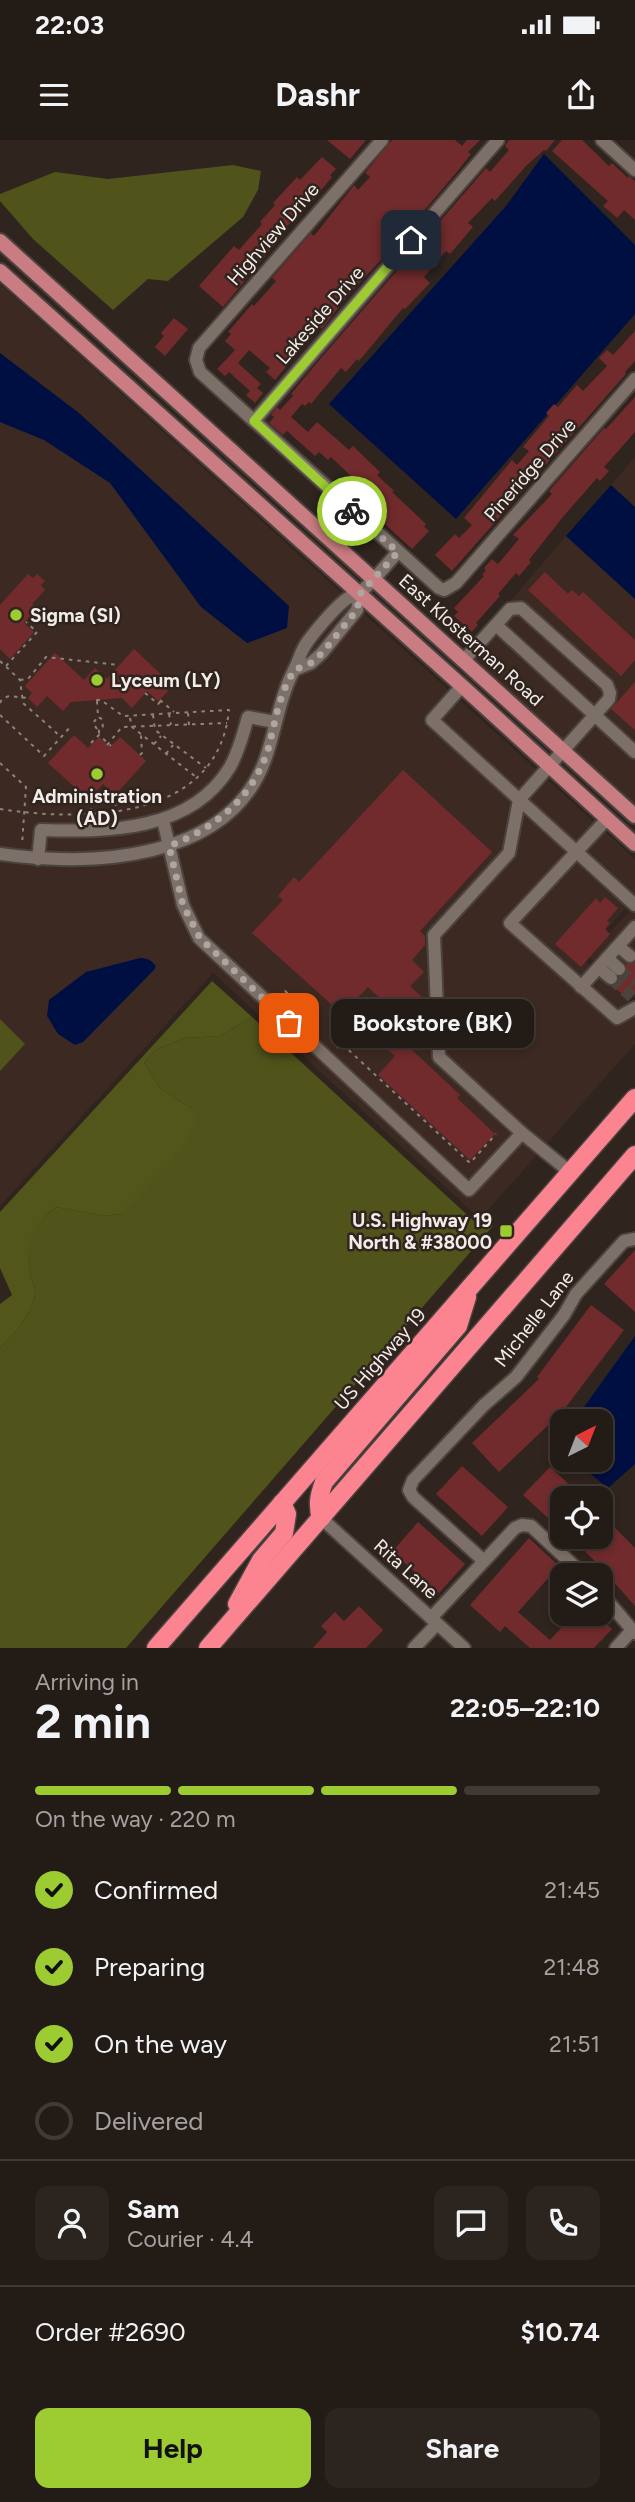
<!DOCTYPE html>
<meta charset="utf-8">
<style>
body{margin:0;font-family:Figtree,sans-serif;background:#2b241f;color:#f1f3f6;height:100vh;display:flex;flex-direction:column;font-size:26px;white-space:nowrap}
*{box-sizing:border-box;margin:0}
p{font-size:23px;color:#a3a1a1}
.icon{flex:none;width:38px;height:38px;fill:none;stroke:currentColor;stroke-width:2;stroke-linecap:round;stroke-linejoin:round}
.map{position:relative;height:1508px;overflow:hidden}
.sheet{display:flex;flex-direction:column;background:#231b16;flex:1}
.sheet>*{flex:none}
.needle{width:46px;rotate:42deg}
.controls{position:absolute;left:550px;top:1269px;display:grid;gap:14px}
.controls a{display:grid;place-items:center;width:63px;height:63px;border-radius:14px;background:#231b16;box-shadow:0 4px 10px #0003,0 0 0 2px #403935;font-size:35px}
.pin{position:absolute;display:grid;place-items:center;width:60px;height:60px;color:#fff;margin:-30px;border-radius:14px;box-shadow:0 4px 10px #0006}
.courier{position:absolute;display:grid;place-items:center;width:70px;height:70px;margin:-35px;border:5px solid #9ccb32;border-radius:50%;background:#fff;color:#222;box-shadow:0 2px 9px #0007}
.bubble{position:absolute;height:49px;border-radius:14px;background:#231b16;box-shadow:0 4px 10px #0003,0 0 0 2px #403935;font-size:23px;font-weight:700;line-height:49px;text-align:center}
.summary em{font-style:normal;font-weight:700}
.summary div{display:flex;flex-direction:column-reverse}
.summary{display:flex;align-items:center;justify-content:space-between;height:119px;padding:0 35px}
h1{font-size:46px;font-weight:700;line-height:52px}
.bar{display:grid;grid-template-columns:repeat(4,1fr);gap:10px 7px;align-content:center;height:84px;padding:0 35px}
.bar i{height:9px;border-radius:5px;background:#403935}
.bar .current{background:#9ccb32}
.bar p{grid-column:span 4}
.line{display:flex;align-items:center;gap:18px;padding:0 35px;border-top:2px solid #403935}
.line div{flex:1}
.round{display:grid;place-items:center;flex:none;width:74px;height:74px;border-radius:14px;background:#2b241f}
ol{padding:0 35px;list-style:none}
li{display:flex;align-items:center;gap:21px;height:77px}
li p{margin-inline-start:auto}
li .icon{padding:7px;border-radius:50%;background:#9ccb32;color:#111;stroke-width:4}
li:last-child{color:#a3a1a1}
li i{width:38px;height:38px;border:4px solid #403935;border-radius:50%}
.button{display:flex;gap:14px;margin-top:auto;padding:14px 35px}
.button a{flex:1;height:80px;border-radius:14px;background:#9ccb32;color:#111;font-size:28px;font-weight:700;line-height:80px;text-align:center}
.button a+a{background:#2b241f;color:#f1f3f6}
.status{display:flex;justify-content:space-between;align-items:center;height:49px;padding:0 35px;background:#231b16;direction:ltr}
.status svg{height:19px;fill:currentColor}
header{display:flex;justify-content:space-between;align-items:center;height:91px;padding:0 35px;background:#231b16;font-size:32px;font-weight:700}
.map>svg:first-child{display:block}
.built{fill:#3c2a22}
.green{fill:#50541b}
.forest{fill:#52561b}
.water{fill:#000f42}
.building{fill:#722b2c}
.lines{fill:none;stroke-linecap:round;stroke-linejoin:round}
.minor-tunnel{stroke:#4d423c;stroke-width:12;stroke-dasharray:12 6;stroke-linecap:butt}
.minor-casing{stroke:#4c433e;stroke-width:16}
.major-casing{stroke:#4c433e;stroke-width:18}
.highway-casing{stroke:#4c433e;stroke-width:21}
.path{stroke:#8c837e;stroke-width:2;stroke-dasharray:3.5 5;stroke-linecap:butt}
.minor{stroke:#7d7069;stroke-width:12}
.major{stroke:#c97c81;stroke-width:14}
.highway{stroke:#fc8491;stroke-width:18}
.done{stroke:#afa6a2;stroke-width:7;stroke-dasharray:0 12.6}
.route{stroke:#9ccb32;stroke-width:9}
.poi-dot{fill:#9ccb32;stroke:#2f241e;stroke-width:2.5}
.labels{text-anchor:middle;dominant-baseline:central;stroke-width:5;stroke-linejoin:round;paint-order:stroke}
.street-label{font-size:19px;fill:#f4ece9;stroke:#2f241e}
.poi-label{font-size:19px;font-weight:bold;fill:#f4ece9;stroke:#2f241e;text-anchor:start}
</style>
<div class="status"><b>22:03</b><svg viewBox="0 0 49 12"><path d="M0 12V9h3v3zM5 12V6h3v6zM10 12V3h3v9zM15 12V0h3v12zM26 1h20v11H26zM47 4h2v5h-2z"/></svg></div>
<header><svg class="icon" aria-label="menu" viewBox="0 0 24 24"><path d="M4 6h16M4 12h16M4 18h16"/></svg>Dashr<svg class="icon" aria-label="share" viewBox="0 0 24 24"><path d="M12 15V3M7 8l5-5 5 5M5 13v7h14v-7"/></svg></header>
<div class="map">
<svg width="635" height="1508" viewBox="0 0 635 1508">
<rect width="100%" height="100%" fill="#2f241e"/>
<g class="built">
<polygon points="0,144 635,719 635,758 581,817 635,866 635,904 480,1079 213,833 0,1066"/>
<polygon points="635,317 635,367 611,345"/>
<polygon points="566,396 635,459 635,667 466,513"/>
<polygon points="635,765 635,858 588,816"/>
</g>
<g class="green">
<polygon points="233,25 261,31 258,50 243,77 168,141 148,139 113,170 33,99 0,61 0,54 55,32 108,39"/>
<path d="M252 877 476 1083 487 1079 493 1086 126 1508H0V1208C12 1197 33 1172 35 1155 36 1148 31 1140 30 1133 25 1104 32 1085 56 1067L104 1076 121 1074 148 1043 191 968 160 948 144 923 157 909 185 898 220 896Z"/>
<polygon points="0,879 25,904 0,931"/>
</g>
<path class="forest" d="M212 841 252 877 220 896 185 898 157 909 144 923 160 948 191 968 196 983 181 1010 121 1074 104 1076 56 1067C33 1084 25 1105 30 1133 31 1140 36 1148 35 1155 33 1172 12 1197 0 1208V1164L12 1155 0 1128V1072Z"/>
<g class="water">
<polygon points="544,14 635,105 635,174 456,379 329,264 506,66"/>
<polygon points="0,213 79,273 289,466 287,488 247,503 201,467 110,343 44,300 0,282"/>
<polygon points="611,345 635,367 635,459 566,396"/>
<path d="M140 818C147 818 151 820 156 826L154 830 83 902 75 905 58 894 47 876 49 860 86 832Z"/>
<polygon points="635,1196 635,1324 608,1348 573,1320 600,1320 600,1281 574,1281"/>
</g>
<g class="building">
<polygon points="327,0 366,0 350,19"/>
<polygon points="392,0 455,0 462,6 467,0 480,0 468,12 471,14 456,33 395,105 348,155 322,189 319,187 275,240 266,232 270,228 249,210 238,223 261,244 257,248 263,253 255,263 246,255 250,251 229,232 225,236 217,229 235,210 225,201 231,194 228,192 252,164 254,166 276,141 272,138 311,93 314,96 354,45 358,50 370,37 365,33"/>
<polygon points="509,0 555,0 546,11 544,10 526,26 495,61 492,58 468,83 473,87 450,114 446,111 424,137 430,143 405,169 403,168 359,221 357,219 346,232 341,228 311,264 309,262 305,266 302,264 291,277 308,292 317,282 349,310 353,306 380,332 377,335 394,351 392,352 426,384 424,387 429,391 412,409 351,353 356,348 351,344 355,340 331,317 328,320 319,312 315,316 287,291 283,295 269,283 274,277 271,275 277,267 280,270 293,256 291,254 321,218 474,42 486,28 490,32 509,10 505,6"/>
<polygon points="562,0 582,0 609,26 612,23 628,38 629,36 635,41 635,80 624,70 617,78 603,66 608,61 552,11"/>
<polygon points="322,17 336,29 330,35 332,37 313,60 307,54 292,71 297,75 274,101 276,103 223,167 199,146 234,106 239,110 262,84 260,82 275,65 273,63 297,37 300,40"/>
<polygon points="174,178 188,189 165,216 155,207 164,196 161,193"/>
<polygon points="635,191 635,221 625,232 626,234 452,431 435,415 455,394 459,398 472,385 464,378 512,320 517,325 529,311 523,307 549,276 546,273 554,264 558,267 577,245 583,251 607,226 599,218 607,210 613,215"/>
<polygon points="635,257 635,292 604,327 609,331 600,341 597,338 562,378 529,420 531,422 519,436 516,433 498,454 500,456 476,483 478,485 472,492 454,476 458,472 454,468 484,436 482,435 486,430 484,428 492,419 498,424 519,399 513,395 552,354 549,351 604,288 606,289"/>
<polygon points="545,432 568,454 572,450 579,456 583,452 635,500 635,520 621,536 528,450"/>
<polygon points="28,434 33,438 37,434 45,441 41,445 45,450 32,464 38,469 24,483 34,492 10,519 0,509 0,465"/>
<polygon points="134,509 165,538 163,541 166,544 164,547 168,551 158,561 147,551 132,568 122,558 71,562 63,571 47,556 37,567 28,558 32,553 25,546 55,513 84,540 95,528 107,539"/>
<polygon points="635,542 635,590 611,569"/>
<polygon points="74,595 88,608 99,597 110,607 120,597 146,621 115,655 103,644 89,660 48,623"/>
<polygon points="403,630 492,712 420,791 425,796 425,805 412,820 424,832 410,846 426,861 412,875 427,889 410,908 460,955 457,958 495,994 470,1020 378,935 395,916 380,903 394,887 379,873 387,865 368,847 342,874 252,793 283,760 278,756 294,737 299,742"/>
<polygon points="605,757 618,768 607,781 610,783 605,789 610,794 581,827 555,804 596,758 600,763"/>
<polygon points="626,823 635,823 635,853 629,860 613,846 627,832"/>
<polygon points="635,1110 635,1172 604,1144"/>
<polygon points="591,1165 624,1190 563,1271 499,1332 472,1303 539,1239 537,1237"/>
<polygon points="462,1326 508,1367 482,1396 436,1354"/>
<polygon points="550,1327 584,1358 562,1358 562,1391 523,1355"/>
<polygon points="600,1373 635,1408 635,1466 596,1422 569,1396 600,1396"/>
<polygon points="418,1382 465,1424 439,1453 392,1412"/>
<polygon points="529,1398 559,1426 518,1472 550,1500 574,1474 596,1474 612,1489 594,1508 530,1508 505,1486 500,1492 470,1465"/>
<polygon points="359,1466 383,1490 366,1508 313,1508 327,1492 321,1486 335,1472 344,1481"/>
</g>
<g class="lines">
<g class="minor-tunnel">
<polyline points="619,829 635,843"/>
<polyline points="611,838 632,857"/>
</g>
<defs>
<g id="minor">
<polyline points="382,0 199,208 196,220 200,232 439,448 444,450 456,443 635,239"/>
<polyline points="602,0 635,30"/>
<polyline points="254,281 498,0"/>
<polyline points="496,485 635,612"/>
<polyline points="464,520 510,469 521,468 607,545 610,553 609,559 519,660 509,713 434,795 439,917 522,993 570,1032"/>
<polyline points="294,530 311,523 322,513 357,470 360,454"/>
<polyline points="462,546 432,580 635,765"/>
<polyline points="607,679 510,783 617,878 635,868"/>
<polyline points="163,680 183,765 199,798 469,1050 522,993"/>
<path d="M0 714C89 727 228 722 265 620 276 589 279 559 294 530 299 520 301 510 308 501 316 490 337 465 348 458 353 456 358 455 362 451 375 439 386 425 398 412"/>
<path d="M38 719 41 690C107 692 191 692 230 627 239 611 243 594 248 577L275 582"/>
<polyline points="618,806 630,816"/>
<polyline points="607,818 619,829"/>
<polyline points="599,828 611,838"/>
<polyline points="581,847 635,787"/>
<polyline points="321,1378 464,1508"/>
<polyline points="484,1421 413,1357 409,1350 413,1340 484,1265 516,1237 564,1175 576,1154 624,1101 635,1099"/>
<polyline points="600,1452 635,1493"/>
<polyline points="431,1478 515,1388 522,1385 531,1386 584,1435"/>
<polyline points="414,1508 437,1484"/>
<polyline points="616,1508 632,1490"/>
</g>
<g id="major">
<polyline points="0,101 635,676"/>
<polyline points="0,131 462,546 635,704"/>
</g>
<g id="highway">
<path d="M321 1378C317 1365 319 1355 324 1342L458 1186 467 1157"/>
<polyline points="237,1464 261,1420 284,1393 287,1374 282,1363"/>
<polyline points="156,1508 635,958"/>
<polyline points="208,1508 635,1015"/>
</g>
</defs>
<use href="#minor" class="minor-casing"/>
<use href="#major" class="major-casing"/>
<use href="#highway" class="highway-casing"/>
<g class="path">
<polyline points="0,521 20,540 23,563 60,596"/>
<polyline points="6,526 37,492 26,482"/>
<polyline points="20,540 28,539 46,517 119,525"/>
<polyline points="145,553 158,564 161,561"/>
<polyline points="160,560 174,572"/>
<polyline points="97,561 98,577 102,579 103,588 99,590 99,597"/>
<polyline points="0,563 2,559 9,556 28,558"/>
<polyline points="188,573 189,585"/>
<polyline points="169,574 171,585"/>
<polyline points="0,575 44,616 72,585"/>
<polyline points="153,575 155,590 206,628"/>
<polyline points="130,578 132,587 196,637"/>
<polyline points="97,589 93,583 97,578"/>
<polyline points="91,603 99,595 111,606"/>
<polyline points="154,604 161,596"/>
<polyline points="107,605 122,587 227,583"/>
<polyline points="166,614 173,605"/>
<polyline points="140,615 142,613 141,595"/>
<polyline points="0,623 26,647 22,705"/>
<polyline points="114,654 116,669"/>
<polyline points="89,660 92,673"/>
<path d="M0 669C85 682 218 681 229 570L123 576 101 560H94"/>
<polyline points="280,858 285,851 318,880 313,886"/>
<polyline points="337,908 341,903 470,1023 496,994"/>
</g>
<use href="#minor" class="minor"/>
<use href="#major" class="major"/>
<use href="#highway" class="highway"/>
</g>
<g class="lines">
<path class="done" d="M289 883 200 798 183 765 169 706C216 688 255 656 269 606 275 582 279 556 292 534L294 530 311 523 322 513 357 470 360 454 398 412 352 371"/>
<polyline class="route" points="352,371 254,281 411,100"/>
</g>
<g class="poi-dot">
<circle cx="16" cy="475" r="7"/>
<circle cx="97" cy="540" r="7"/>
<circle cx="97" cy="634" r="7"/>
<rect x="499" y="1084" width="14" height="14" rx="3.5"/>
</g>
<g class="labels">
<g class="street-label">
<text transform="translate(273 94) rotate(-49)">Highview Drive</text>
<text transform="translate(320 175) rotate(-49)">Lakeside Drive</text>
<text transform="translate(530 330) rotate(-49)">Pineridge Drive</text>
<text transform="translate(471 500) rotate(42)">East Klosterman Road</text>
<text transform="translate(534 1179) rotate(-52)">Michelle Lane</text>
<text transform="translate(380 1219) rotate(-49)">US Highway 19</text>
<text transform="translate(406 1429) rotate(42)">Rita Lane</text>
</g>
<g class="poi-label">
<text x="30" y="475">Sigma (SI)</text>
<text x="111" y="540">Lyceum (LY)</text>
<text x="97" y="656" text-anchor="middle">Administration<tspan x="97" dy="22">(AD)</tspan></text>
<text x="492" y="1080" text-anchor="end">U.S. Highway 19<tspan x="492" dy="22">North &amp; #38000</tspan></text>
</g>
</g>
</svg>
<div class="controls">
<a><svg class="needle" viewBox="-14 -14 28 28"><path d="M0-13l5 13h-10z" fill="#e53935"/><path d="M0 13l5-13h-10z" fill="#a3a1a1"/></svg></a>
<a><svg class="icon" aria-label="locate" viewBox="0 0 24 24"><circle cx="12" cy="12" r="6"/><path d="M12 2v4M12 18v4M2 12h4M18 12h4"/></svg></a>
<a><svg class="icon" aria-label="layers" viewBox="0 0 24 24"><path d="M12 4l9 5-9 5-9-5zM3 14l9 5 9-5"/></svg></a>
</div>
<div class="pin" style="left:289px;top:883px;background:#ea580c"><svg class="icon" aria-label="bag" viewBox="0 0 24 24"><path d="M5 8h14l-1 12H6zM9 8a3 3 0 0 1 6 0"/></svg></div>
<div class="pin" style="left:411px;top:100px;background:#1f2937"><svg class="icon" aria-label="home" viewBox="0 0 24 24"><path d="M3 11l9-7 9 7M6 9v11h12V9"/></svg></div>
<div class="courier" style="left:352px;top:371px"><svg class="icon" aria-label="bike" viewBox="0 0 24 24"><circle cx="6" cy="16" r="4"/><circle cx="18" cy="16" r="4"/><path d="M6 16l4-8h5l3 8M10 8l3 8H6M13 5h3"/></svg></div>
<div class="bubble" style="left:331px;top:859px;width:203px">Bookstore (BK)</div>
</div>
<section class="sheet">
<div class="summary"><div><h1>2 min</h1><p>Arriving in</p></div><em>22:05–22:10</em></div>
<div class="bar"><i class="current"></i><i class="current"></i><i class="current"></i><i></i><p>On the way · 220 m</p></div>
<ol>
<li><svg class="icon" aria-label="check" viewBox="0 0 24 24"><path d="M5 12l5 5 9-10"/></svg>Confirmed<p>21:45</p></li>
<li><svg class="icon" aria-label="check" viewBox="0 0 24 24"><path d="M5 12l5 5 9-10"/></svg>Preparing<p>21:48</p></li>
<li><svg class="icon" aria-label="check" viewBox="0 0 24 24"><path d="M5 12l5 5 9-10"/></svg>On the way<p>21:51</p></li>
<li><i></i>Delivered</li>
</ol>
<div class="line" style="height:126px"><a class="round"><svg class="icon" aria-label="person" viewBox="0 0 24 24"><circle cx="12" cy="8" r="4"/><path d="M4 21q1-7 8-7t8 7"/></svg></a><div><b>Sam</b><p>Courier · 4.4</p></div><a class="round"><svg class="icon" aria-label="chat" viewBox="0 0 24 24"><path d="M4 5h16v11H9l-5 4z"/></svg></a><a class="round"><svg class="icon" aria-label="phone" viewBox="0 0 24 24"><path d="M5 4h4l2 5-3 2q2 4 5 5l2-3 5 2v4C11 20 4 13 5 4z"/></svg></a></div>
<div class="line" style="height:91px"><div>Order #2690</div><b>$10.74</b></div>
<div class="button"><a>Help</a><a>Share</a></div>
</section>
